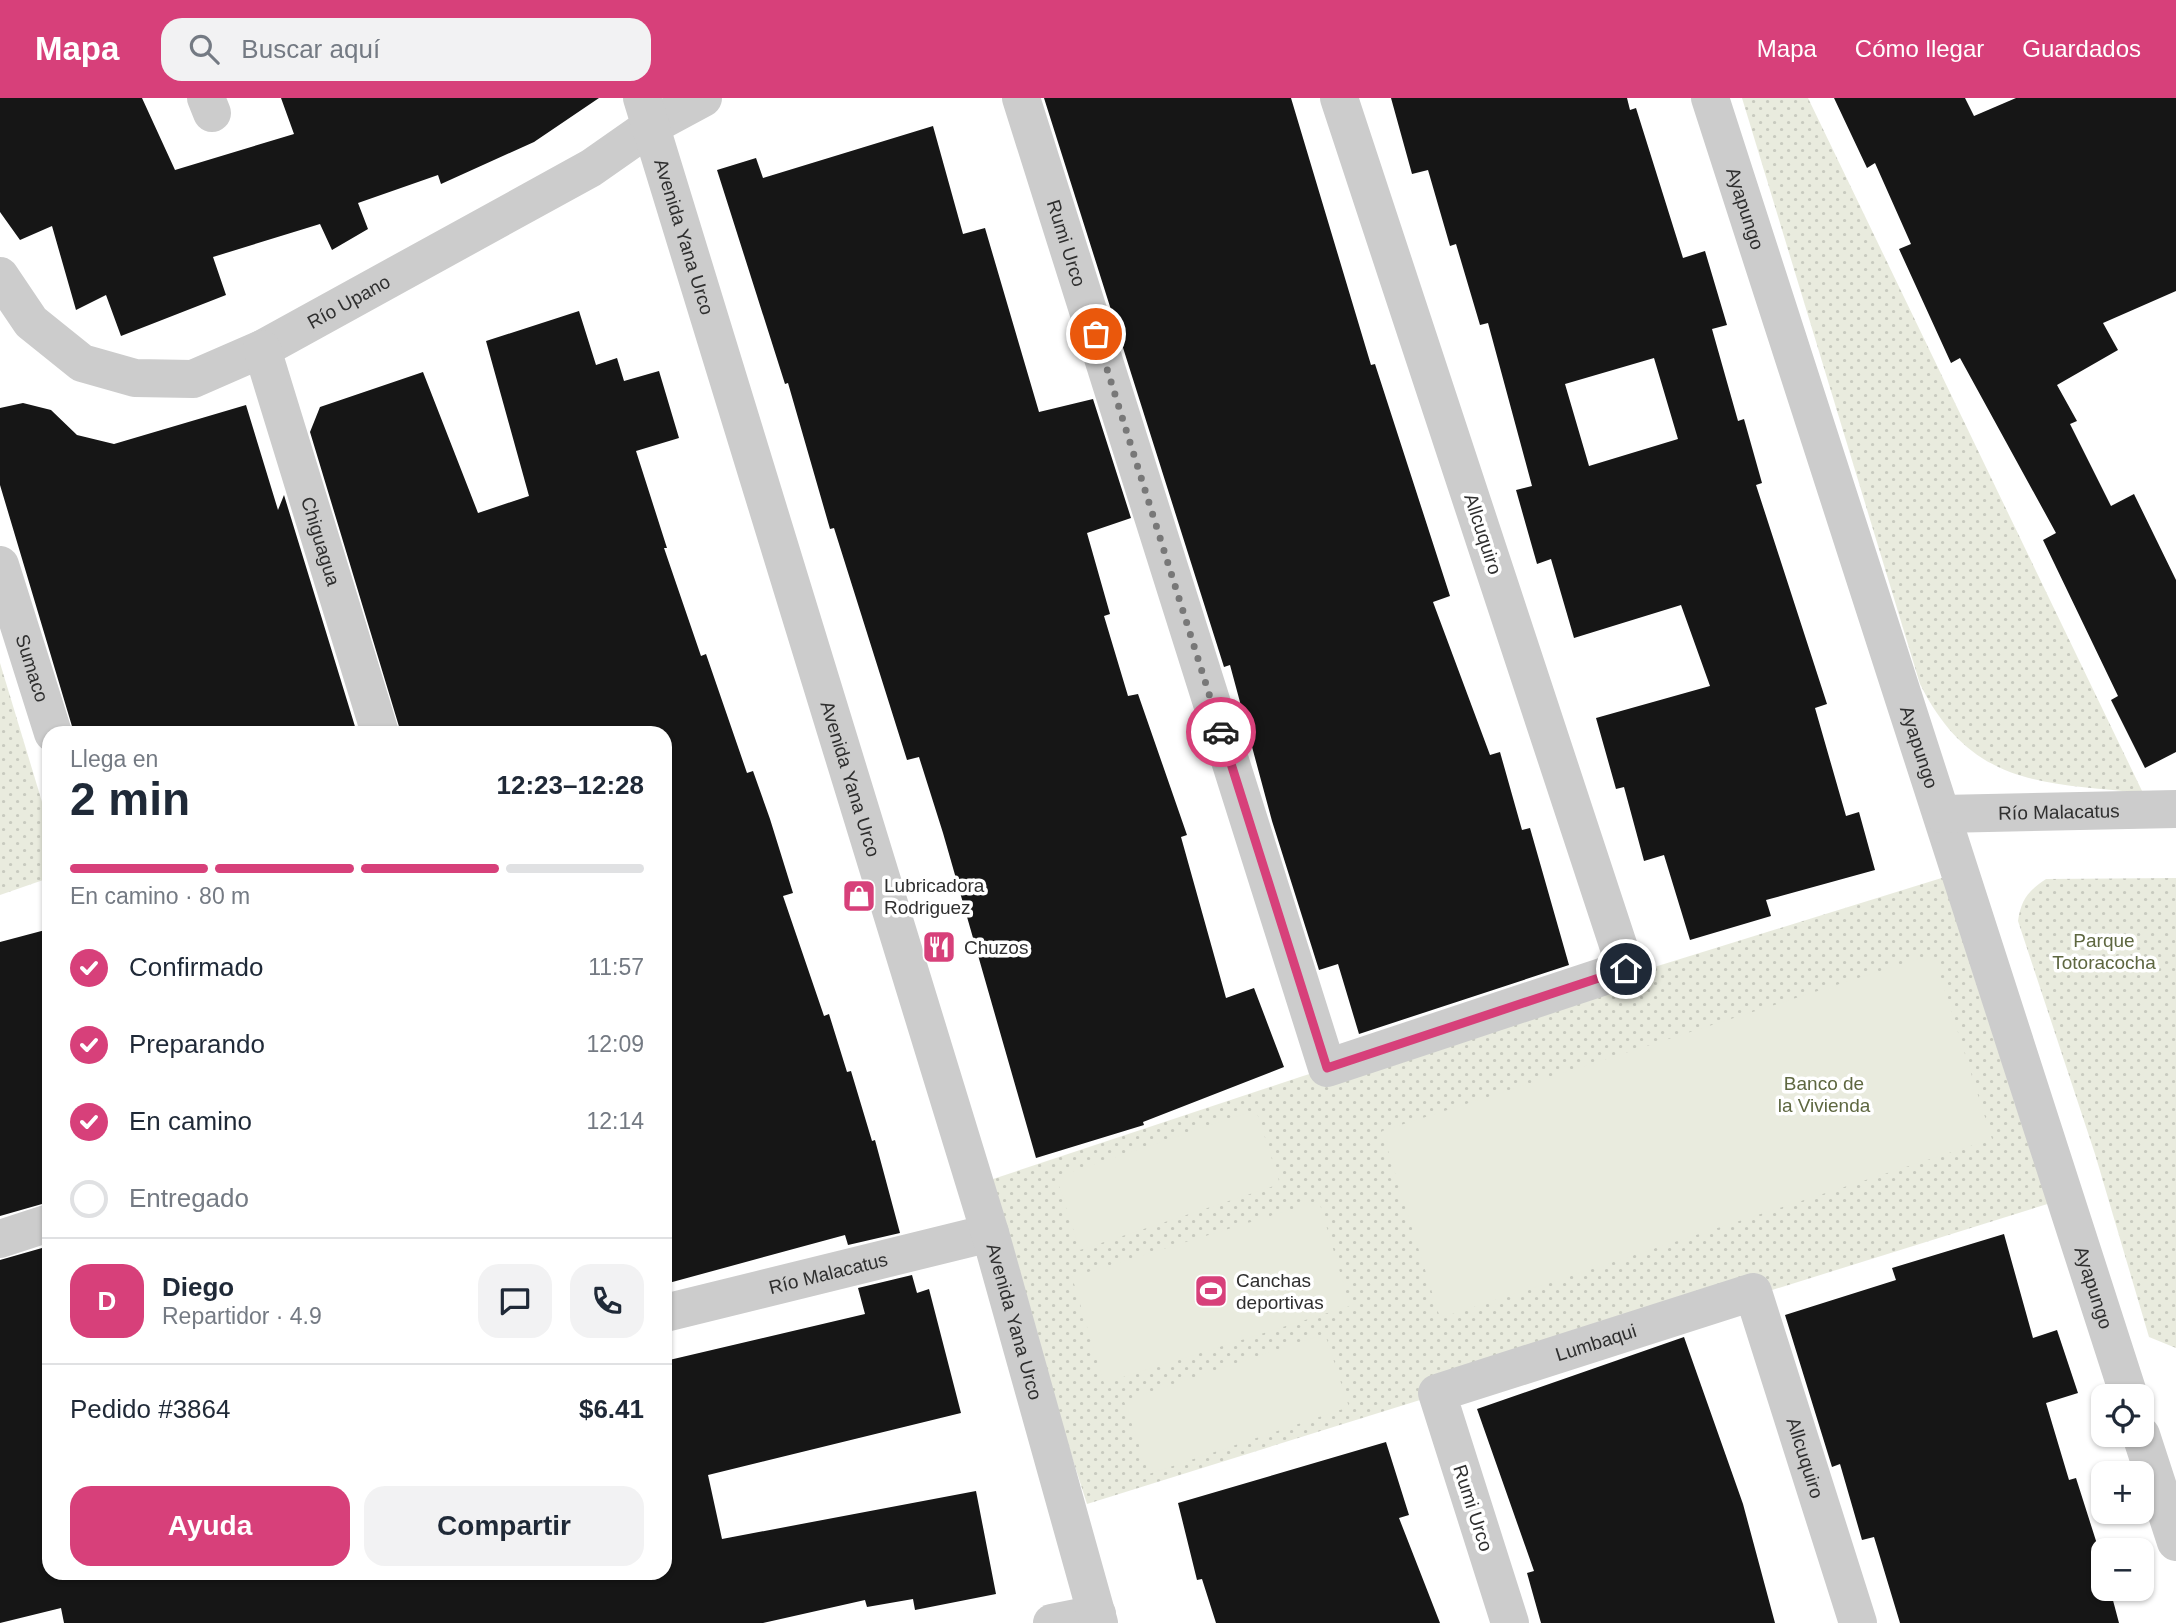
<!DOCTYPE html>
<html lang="es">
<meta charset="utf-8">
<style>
body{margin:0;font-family:Helvetica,sans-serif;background:#f2f2f3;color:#1f2937;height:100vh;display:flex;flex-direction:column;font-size:26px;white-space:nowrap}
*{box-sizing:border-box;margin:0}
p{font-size:23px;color:#747a83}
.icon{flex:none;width:38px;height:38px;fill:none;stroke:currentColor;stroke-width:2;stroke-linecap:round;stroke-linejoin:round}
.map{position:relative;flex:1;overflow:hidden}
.sheet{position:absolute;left:42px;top:628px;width:630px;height:854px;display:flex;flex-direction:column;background:#fff;border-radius:21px;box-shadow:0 2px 5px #0004}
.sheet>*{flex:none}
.tools{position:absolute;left:2091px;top:1286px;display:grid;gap:14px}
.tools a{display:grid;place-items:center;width:63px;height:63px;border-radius:14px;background:#fff;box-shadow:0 2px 5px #0004;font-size:35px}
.pin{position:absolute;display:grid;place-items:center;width:60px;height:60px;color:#fff;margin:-30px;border:4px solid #fff;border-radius:50%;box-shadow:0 2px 7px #0007}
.courier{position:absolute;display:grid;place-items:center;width:70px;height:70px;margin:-35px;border:5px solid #d7407a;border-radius:50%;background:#fff;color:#222;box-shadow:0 2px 9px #0007}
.headline em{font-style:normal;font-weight:700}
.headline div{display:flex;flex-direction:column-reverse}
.headline{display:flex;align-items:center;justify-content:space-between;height:119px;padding:0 28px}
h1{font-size:46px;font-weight:700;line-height:52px}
.bar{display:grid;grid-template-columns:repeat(4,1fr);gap:10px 7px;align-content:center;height:84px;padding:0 28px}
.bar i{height:9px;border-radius:5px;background:#e0e1e3}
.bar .active{background:#d7407a}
.bar p{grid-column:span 4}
.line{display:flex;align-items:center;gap:18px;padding:0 28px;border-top:2px solid #e0e1e3}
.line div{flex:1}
.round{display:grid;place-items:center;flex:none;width:74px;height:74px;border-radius:21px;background:#f2f2f3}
ol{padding:0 28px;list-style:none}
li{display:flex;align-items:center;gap:21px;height:77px}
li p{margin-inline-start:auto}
li .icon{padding:7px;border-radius:50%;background:#d7407a;color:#fff;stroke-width:4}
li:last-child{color:#747a83}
li i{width:38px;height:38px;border:4px solid #e0e1e3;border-radius:50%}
.action{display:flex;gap:14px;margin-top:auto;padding:14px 28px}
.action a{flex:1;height:80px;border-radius:21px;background:#d7407a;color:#fff;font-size:28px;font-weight:700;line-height:80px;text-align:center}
.action a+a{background:#f2f2f3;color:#1f2937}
header{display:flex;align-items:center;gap:42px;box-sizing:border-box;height:98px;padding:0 35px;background:#d7407a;color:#fff}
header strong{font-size:33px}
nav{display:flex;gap:38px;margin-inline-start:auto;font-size:24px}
.search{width:490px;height:63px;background:#f2f2f3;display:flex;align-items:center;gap:18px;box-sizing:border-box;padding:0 24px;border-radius:21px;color:#747a83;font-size:26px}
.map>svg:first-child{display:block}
.grass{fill:url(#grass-dots)}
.garden{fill:#e9ebde}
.building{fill:#161616;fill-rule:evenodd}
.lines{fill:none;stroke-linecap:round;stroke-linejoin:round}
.minor{stroke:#ccc;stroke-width:38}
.tertiary{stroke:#ccc;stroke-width:38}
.done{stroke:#787878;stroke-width:7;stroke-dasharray:0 12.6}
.route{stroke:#d7407a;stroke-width:9}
.labels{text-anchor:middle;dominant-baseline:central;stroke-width:7;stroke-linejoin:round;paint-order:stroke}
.street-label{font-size:19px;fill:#2f2f2f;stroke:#fff}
.poi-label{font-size:19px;fill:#2f2f2f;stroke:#fff;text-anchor:start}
.park-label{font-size:19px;fill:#5e6740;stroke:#fff}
</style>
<header>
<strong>Mapa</strong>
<div class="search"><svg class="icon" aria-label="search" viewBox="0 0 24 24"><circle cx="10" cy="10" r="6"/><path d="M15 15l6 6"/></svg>Buscar aquí</div>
<nav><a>Mapa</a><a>Cómo llegar</a><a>Guardados</a></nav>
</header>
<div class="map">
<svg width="2176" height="1525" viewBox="0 0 2176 1525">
<defs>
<pattern id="grass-dots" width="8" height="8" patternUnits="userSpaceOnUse" patternTransform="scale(1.75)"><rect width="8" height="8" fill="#e9ebde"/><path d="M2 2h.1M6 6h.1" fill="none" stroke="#c8cabf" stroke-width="1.8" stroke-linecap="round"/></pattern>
</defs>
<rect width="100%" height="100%" fill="#fff"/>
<g class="grass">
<path d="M1742 0H1808L2143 695C2042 685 1971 688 1920 586Z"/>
<polygon points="0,565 49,727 49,780 0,797"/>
<polygon points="1948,778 2054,1104 1087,1406 984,1084 1303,978"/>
<path d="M2176 780V1250L2149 1239 2095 1056 2018 823C2021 802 2028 793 2046 781Z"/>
</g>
<g class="garden">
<polygon points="1933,856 1992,1041 1440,1220 1382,1033"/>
<polygon points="1256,1012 1280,1086 1080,1152 1056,1079"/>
<polygon points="1319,1103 1350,1208 1104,1285 1072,1179"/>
<polygon points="1325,1236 1349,1309 1149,1376 1124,1303"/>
</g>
<g class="building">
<polygon points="0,0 142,0 175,72 294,36 281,0 599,0 534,44 441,86 438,77 358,105 368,131 332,152 320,126 213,159 226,197 121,238 106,197 76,212 52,128 20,142 0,114"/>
<polygon points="1044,0 1291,0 1371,267 1375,266 1450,498 1433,504 1490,657 1500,654 1522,732 1530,730 1569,867 1359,936 1338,866 1319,872 1272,723 1230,567 1224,569"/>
<path d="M1391 0H1627L1630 12 1636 10 1683 160 1705 153 1727 227 1712 231 1738 323 1744 321 1762 385 1756 387 1827 606 1815 610 1846 718 1859 714 1875 772 1766 802 1771 818 1690 842 1664 757 1644 763 1624 689 1616 691 1596 620 1710 588 1681 507 1574 540 1551 461 1537 466 1516 392 1532 388 1488 225 1480 227 1456 146 1450 148 1428 72 1412 76ZM1654 260 1678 341 1589 368 1565 286Z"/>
<polygon points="1834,0 1965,0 1974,18 2016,0 2176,0 2176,193 2103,225 2118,252 2057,287 2077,323 2070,326 2111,408 2134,396 2176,482 2176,654 2145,670 2111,602 2118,598 2043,442 2056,435 1960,260 1951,265 1899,151 1911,146 1875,65 1867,70"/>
<polygon points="933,28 963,136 985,130 1039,314 1093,301 1131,420 1087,435 1110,516 1104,518 1128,598 1138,596 1187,737 1181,739 1226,900 1254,890 1284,969 1143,1024 1144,1027 1036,1060 943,735 919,659 907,662 834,430 830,431 788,285 785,286 717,72 756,60 763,80"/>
<polygon points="579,213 596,267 617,260 624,283 659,273 679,340 636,353 667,450 664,450 701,558 706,556 747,675 753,673 770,721 793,795 783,798 824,918 829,916 847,974 851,973 872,1043 875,1042 900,1135 848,1147 845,1137 665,1186 665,635 401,635 310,334 320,309 423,274 478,415 529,398 486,243"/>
<polygon points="23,305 51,312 77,337 114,346 246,307 278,412 284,397 357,635 74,635 0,387 0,310"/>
<polygon points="49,831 49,1104 0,1118 0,844"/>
<polygon points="2004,1136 2033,1240 2057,1232 2078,1295 2046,1305 2069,1382 2076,1380 2104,1468 2104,1491 2110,1491 2119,1525 1900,1525 1874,1439 1862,1442 1840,1366 1832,1369 1785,1217 1896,1182 1892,1170"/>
<polygon points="49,1148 49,1475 665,1475 665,1263 865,1216 858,1190 912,1177 917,1195 929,1191 961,1315 708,1377 722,1441 976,1393 996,1496 915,1512 913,1501 867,1509 865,1502 763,1525 64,1525 61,1510 0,1525 0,1162"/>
<polygon points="1684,1239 1743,1406 1775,1525 1541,1525 1527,1475 1534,1473 1477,1311"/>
<polygon points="1386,1344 1409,1417 1399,1420 1440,1525 1216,1525 1202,1481 1197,1482 1178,1405"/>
</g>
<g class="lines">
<g class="minor">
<polyline points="206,0 212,15"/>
<path id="s1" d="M1021 0 1327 970 1626 871 1339 0"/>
<path id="s2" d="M1710 0 2129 1298"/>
<path id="s3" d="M0 178 31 224 82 265 135 280 193 281 262 251 591 70 651 28 703 0"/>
<path id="s4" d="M262 251 380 635"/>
<path id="s5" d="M0 467 53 635"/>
<path id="s6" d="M1942 716 2176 711"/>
<polyline points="0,1141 49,1125"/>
<path id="s7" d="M665 1215 990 1135"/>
<polyline points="2141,1337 2176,1444"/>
<polyline points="1052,1525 1097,1516"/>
<path id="s8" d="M1510 1525 1437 1295 1753 1194 1858 1525"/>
</g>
<path class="tertiary" id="s9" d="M642 0 990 1135 1099 1525"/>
</g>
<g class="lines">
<polyline class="done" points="1096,236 1221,634"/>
<polyline class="route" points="1221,634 1327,970 1626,871"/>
</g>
<defs>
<symbol id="shop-square" viewBox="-11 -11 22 22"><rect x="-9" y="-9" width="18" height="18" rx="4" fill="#d7407a" stroke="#fff"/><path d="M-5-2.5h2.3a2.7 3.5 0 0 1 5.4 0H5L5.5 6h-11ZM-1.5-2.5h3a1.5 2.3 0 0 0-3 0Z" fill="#fff"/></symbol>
<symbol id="restaurant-square" viewBox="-11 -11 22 22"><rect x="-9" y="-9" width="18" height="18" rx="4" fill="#d7407a" stroke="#fff"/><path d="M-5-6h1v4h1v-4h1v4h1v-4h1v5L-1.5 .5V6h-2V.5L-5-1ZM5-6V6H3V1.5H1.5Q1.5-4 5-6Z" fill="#fff"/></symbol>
<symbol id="stadium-square" viewBox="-11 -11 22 22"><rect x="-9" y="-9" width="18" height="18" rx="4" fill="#d7407a" stroke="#fff"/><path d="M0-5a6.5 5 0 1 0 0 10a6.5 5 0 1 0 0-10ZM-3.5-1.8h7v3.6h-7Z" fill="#fff"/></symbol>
</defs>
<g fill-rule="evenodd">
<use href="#shop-square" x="840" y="779" width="38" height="38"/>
<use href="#restaurant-square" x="920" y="830" width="38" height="38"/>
<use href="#stadium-square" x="1192" y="1174" width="38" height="38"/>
</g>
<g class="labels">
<g class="street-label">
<text stroke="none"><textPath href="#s2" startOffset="116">Ayapungo</textPath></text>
<text stroke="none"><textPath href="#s9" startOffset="145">Avenida Yana Urco</textPath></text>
<text stroke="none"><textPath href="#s1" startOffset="152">Rumi Urco</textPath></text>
<text stroke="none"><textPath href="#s3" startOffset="408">Río Upano</textPath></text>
<text transform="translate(1483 436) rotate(72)">Allcuquiro</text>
<text stroke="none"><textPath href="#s4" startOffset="201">Chiguagua</textPath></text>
<text stroke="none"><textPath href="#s5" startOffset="108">Sumaco</textPath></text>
<text stroke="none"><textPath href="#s2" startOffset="682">Ayapungo</textPath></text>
<text stroke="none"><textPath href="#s9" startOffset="712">Avenida Yana Urco</textPath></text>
<text stroke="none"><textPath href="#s6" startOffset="117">Río Malacatus</textPath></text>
<text stroke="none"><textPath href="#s7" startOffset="168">Río Malacatus</textPath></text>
<text stroke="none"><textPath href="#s2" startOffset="1250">Ayapungo</textPath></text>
<text stroke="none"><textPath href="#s9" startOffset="1279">Avenida Yana Urco</textPath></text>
<text stroke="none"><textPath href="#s8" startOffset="408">Lumbaqui</textPath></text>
<text stroke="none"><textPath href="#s8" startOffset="747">Allcuquiro</textPath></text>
<text transform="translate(1473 1410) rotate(72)">Rumi Urco</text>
</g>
<g class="poi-label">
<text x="884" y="787">Lubricadora<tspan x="884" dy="22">Rodriguez</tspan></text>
<text x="964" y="849">Chuzos</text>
<text x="1236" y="1182">Canchas<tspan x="1236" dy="22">deportivas</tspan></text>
</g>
<g class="park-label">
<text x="2104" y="842">Parque<tspan x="2104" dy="22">Totoracocha</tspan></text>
<text x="1824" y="985">Banco de<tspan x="1824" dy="22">la Vivienda</tspan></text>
</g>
</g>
</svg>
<div class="tools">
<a><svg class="icon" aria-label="locate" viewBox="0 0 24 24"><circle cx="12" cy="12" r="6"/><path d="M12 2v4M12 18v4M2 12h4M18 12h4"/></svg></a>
<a>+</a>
<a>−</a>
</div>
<div class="pin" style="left:1096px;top:236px;background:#ea580c"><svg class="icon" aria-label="bag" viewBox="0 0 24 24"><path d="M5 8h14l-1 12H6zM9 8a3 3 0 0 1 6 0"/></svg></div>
<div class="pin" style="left:1626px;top:871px;background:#1f2937"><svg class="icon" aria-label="home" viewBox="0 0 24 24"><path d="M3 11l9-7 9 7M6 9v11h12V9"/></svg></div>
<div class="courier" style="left:1221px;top:634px"><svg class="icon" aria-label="car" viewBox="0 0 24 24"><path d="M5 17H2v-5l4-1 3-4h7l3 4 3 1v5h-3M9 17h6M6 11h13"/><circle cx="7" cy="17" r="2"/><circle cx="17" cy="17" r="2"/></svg></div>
<section class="sheet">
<div class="headline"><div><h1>2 min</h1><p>Llega en</p></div><em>12:23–12:28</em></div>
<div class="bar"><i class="active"></i><i class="active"></i><i class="active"></i><i></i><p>En camino · 80 m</p></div>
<ol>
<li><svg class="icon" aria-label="check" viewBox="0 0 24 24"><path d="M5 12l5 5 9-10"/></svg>Confirmado<p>11:57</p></li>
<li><svg class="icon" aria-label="check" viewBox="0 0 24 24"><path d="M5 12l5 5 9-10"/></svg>Preparando<p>12:09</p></li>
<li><svg class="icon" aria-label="check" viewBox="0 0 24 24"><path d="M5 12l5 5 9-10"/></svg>En camino<p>12:14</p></li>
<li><i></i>Entregado</li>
</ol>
<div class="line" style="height:126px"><b class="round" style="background:#d7407a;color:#fff">D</b><div><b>Diego</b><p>Repartidor · 4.9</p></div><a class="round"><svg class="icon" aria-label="chat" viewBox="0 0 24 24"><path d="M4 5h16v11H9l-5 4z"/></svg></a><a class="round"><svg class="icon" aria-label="phone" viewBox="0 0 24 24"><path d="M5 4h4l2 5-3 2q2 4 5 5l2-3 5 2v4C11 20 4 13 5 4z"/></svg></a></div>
<div class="line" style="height:91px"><div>Pedido #3864</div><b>$6.41</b></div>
<div class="action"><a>Ayuda</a><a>Compartir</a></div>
</section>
</div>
